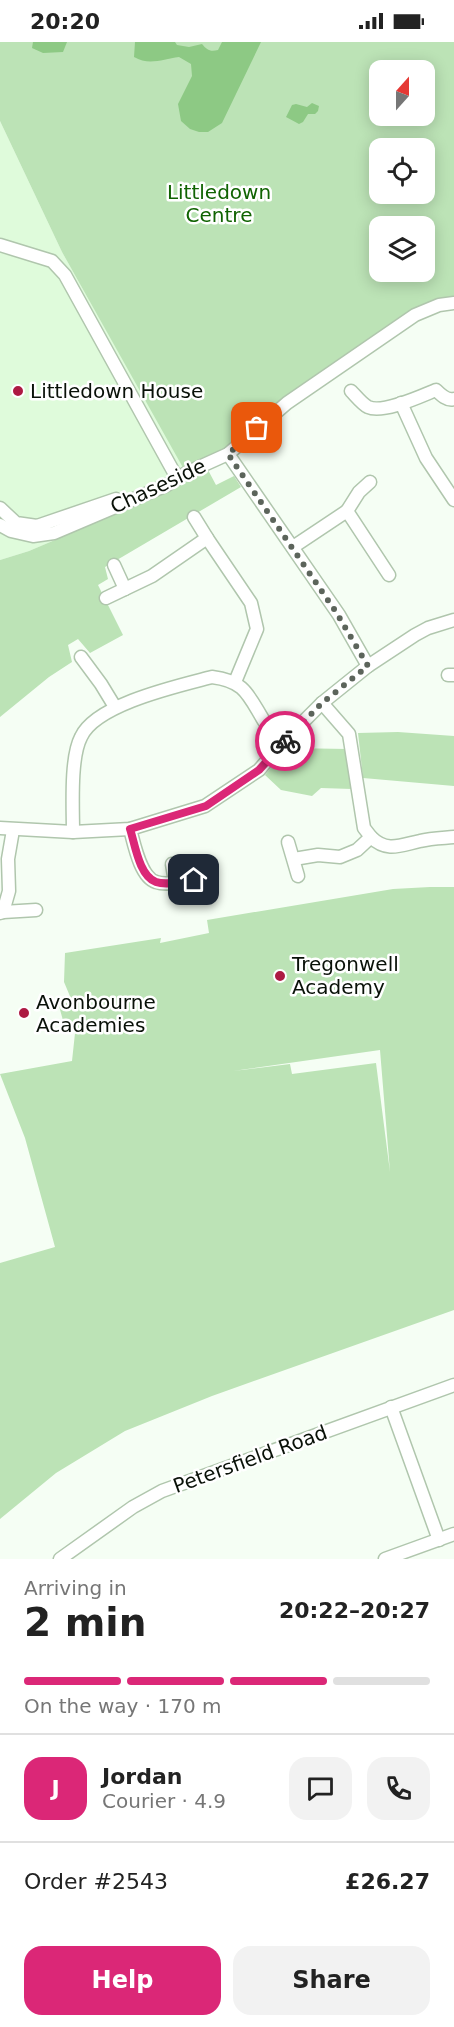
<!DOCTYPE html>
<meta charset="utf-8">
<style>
body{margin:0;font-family:"DejaVu Sans",sans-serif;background:#f2f2f2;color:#222;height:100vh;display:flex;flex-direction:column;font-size:22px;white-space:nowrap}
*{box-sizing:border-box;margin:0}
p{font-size:20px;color:#767676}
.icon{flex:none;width:33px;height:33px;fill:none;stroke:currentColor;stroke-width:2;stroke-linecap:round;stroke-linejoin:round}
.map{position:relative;height:1517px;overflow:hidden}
.sheet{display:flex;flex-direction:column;background:#fff;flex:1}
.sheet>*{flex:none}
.needle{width:39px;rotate:21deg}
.buttons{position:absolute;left:369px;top:18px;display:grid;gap:12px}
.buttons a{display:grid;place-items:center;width:66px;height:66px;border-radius:12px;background:#fff;box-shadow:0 3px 15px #0003;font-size:30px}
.pin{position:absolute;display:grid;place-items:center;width:51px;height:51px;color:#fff;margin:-26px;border-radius:12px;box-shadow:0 3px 9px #0006}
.courier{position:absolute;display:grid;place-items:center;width:60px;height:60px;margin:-30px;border:4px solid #db2777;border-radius:50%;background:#fff;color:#222;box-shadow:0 2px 8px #0007}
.summary em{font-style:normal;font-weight:700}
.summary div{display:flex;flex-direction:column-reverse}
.summary{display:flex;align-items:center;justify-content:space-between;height:102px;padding:0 24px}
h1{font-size:39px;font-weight:700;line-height:45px}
.bar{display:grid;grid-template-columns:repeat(4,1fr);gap:9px 6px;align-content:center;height:72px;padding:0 24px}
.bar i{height:8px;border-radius:4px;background:#e0e0e0}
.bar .selected{background:#db2777}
.bar p{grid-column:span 4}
.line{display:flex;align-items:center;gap:15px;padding:0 24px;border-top:2px solid #e0e0e0}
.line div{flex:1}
.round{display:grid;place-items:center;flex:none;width:63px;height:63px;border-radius:18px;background:#f2f2f2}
.button{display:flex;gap:12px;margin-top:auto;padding:12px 24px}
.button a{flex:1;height:69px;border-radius:18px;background:#db2777;color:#fff;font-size:24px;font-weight:700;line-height:69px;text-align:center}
.button a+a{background:#f2f2f2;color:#222}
.status{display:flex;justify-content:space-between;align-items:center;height:42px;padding:0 30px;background:#fff;direction:ltr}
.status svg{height:16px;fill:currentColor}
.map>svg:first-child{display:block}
.built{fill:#dffbdb}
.green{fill:#bce3b6;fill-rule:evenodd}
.water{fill:#8dc984}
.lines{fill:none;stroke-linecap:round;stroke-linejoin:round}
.minor-casing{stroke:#b0c6ad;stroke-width:15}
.minor{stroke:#fff;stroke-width:12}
.done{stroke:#5c645b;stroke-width:6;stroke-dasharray:0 10.8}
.route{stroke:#db2777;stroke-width:8}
.poi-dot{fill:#ad1a43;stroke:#fff;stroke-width:2}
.labels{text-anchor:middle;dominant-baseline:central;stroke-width:5;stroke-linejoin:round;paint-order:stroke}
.park-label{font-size:20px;fill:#106302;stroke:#fff}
.poi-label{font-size:20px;fill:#091108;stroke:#fff;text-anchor:start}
.street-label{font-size:20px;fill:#091108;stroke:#fff}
</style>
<div class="status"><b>20:20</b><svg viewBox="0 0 49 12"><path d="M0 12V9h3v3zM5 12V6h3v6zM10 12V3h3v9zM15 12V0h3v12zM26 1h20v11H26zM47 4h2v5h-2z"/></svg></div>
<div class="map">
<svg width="454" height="1517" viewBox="0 0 454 1517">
<rect width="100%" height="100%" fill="#f5fef4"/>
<polygon class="built" points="0,79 62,210 190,436 131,466 29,509 0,518"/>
<g class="green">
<path d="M0 0H454V256L417 267 394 280 286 355 228 412 186 431 62 210 0 79ZM380 28H424V74H380ZM380 106H424V152H380ZM380 184H424V230H380Z"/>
<polygon points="208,428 216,443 234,434 241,445 105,525 108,537 98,543 123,593 90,611 78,597 68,603 72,620 49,635 0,675 0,518 29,509 116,472"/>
<polygon points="398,690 454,694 454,744 363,736 358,691"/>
<polygon points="287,706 348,707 352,747 321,746 312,754 281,748 265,733"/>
<path d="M430 845H454V1268L212 1354 125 1389 56 1431 0 1477V1221L55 1205 25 1096 0 1032 72 1019 76 982H64L59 964 72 959 64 940 65 911 161 896 160 901 209 891 207 878 393 847ZM380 1008 390 1130 376 1021 292 1032 290 1022 233 1029Z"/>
</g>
<g class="water">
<polygon points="33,0 67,0 63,10 43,11 32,6"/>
<path d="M135 0H175L177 3 189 5 202 2C207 8 210 10 218 8L222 0H261L222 81 208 90H199L190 87 181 79 178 62 192 34 191 22 179 15C163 17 149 24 134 15Z"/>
<polygon points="312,61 319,64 318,69 315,72 308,72 303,80 299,82 286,75 292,63 296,62 307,65"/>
</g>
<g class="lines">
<defs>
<g id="minor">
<polyline points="0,203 52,219 65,233 177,436"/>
<path d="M351 349C356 354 362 362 368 365 383 372 421 354 436 348 441 353 447 359 454 357"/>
<polyline points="401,361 426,416 454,458"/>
<polyline points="228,412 339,573 368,624"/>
<polyline points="0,466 16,481 37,484 116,457"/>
<polyline points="347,469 359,450 370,440"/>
<polyline points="194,475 207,496"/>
<polyline points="0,483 11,489 33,494 54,491 167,443 186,431 228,412 287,361 415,273 439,263 454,261"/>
<polyline points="293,505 347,469 389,533"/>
<polyline points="114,523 125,547"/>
<polyline points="106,556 152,534 207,496 251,561 257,587 235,640"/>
<polyline points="81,615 101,642 115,665"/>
<polyline points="448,633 454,633"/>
<polyline points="322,661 349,692 364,786 371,795"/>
<polyline points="0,786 73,790 130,787 205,764 259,728 283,700 322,661 368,624 415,593 428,586 454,578"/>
<path d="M130 787C134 801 140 835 156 840 167 844 183 839 194 839"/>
<path d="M73 790C73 766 70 716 81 695 96 662 178 644 212 635 245 639 248 653 264 679 268 687 276 694 283 700"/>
<polyline points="288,800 298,834"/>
<path d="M294 817 318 813 340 815 357 808 371 795C387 811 401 803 420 799 431 796 443 796 454 795"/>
<polyline points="172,822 175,840"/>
<polyline points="3,870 36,868"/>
<polyline points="0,871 3,870 9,849 8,817 13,788"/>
<polyline points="391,1365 439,1498"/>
<polyline points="60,1517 133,1465 162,1449 454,1343"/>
<polyline points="385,1517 454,1492"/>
</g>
</defs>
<use href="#minor" class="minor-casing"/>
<use href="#minor" class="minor"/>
</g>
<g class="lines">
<polyline class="done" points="257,386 228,412 336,570 368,624 322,661 285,699"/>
<path class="route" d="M194 838C183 839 167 844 156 840 139 834 135 802 130 787L206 764 259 728 285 699"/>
</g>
<g class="poi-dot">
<circle cx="18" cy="349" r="6"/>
<circle cx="280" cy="934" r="6"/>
<circle cx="24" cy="971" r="6"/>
</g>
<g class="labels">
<g class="park-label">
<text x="219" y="150">Littledown<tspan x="219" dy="23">Centre</tspan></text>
</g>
<g class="poi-label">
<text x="30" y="349">Littledown House</text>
<text x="292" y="922">Tregonwell<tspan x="292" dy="23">Academy</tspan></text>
<text x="36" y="960">Avonbourne<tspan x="36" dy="23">Academies</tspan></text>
</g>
<g class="street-label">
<text transform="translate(158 444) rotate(-25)">Chaseside</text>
<text transform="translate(250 1417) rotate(-20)">Petersfield Road</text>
</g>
</g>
</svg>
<div class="buttons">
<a><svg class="needle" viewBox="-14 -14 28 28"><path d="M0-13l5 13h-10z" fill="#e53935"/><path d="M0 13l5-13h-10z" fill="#767676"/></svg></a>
<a><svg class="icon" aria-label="locate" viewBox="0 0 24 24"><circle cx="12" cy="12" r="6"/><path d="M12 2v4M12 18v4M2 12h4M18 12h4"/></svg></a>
<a><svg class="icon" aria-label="layers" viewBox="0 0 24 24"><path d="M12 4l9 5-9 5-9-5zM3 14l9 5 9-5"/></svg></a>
</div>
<div class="pin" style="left:257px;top:386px;background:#ea580c"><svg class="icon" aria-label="bag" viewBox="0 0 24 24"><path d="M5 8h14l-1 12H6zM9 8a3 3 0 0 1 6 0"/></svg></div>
<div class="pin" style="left:194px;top:838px;background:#1f2937"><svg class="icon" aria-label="home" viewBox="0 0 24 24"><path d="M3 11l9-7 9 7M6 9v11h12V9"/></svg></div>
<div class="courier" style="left:285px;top:699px"><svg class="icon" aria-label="bike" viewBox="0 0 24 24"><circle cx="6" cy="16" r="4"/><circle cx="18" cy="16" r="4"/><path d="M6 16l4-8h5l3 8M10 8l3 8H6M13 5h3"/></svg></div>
</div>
<section class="sheet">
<div class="summary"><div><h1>2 min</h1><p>Arriving in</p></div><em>20:22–20:27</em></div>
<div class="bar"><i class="selected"></i><i class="selected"></i><i class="selected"></i><i></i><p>On the way · 170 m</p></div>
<div class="line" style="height:108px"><b class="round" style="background:#db2777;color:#fff">J</b><div><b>Jordan</b><p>Courier · 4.9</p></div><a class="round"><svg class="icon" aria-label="chat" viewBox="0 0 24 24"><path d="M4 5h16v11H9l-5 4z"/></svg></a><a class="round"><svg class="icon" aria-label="phone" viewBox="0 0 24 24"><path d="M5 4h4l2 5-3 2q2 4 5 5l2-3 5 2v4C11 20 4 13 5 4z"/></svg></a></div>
<div class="line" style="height:78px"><div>Order #2543</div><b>£26.27</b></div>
<div class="button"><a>Help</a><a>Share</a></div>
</section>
